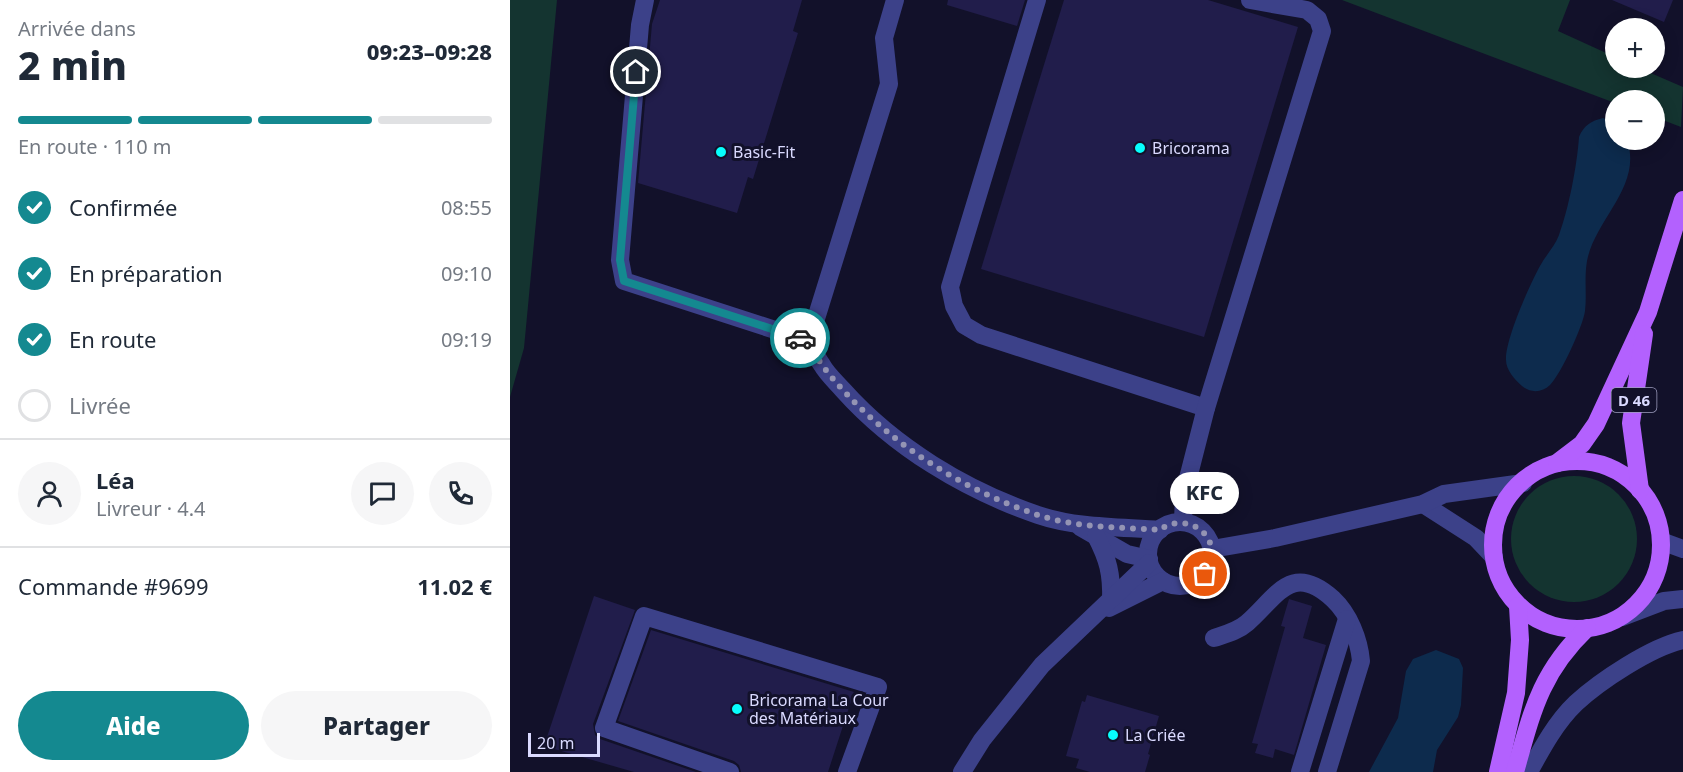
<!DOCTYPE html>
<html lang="fr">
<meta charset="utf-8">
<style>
body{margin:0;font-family:"Noto Sans",sans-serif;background:#f6f6f7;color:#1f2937;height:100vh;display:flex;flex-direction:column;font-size:22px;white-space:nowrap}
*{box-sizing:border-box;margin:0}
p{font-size:20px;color:#747a83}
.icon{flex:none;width:33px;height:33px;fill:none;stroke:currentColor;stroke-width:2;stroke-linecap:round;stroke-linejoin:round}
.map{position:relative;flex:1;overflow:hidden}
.drawer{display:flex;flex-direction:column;background:#fff;width:510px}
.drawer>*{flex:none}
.fabs{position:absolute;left:1095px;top:18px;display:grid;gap:12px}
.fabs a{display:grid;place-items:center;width:60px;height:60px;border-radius:50%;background:#fff;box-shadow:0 3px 15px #0003;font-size:30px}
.scale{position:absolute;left:18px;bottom:15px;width:72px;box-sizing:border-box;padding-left:6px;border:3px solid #dadaff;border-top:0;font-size:16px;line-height:21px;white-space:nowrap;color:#dadaff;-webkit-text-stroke:4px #12112a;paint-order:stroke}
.pin{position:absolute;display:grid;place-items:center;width:51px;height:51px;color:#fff;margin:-26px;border:3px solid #fff;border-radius:50%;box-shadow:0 2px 6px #0007}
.courier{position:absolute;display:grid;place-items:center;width:60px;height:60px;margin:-30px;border:4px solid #148990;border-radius:50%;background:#fff;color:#222;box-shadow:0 2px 8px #0007}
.bubble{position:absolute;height:42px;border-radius:21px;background:#fff;box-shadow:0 3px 15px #0003;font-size:20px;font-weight:800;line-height:42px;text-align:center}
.summary em{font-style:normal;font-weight:800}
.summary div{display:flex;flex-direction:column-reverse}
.summary{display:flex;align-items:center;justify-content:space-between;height:102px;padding:0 18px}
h1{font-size:39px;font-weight:800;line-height:45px}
.bar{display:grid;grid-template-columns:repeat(4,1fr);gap:9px 6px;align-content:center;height:72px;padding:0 18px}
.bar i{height:8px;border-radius:4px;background:#e0e1e3}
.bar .current{background:#148990}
.bar p{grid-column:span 4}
.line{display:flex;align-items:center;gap:15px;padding:0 18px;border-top:2px solid #e0e1e3}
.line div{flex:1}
.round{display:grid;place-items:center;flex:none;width:63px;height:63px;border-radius:32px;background:#f6f6f7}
ol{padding:0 18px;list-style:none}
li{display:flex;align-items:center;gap:18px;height:66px}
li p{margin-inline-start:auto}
li .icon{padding:6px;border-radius:50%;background:#148990;color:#fff;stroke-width:4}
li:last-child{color:#747a83}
li i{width:33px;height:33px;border:3px solid #e0e1e3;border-radius:50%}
.primary-button{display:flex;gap:12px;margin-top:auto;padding:12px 18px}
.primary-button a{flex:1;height:69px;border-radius:36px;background:#148990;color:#fff;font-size:24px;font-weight:800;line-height:69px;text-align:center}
.primary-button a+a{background:#f6f6f7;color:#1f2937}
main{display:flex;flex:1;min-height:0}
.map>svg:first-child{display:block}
.green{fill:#143430}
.water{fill:#0d2b4d}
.building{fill:#211d4b}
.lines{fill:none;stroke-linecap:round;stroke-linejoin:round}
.minor{stroke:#3c4189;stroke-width:18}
.major{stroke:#b361fe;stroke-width:18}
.done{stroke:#9494b4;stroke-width:6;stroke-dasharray:0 10.8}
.route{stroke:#148990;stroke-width:8}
.poi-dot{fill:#07fefd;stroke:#12112a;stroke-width:2}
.labels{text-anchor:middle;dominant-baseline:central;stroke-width:6;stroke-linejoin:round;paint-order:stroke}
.shield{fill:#12112a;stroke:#9e9ebf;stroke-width:1.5}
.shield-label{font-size:15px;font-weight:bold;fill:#dadaff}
.poi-label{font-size:16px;fill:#dadaff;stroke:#12112a;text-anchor:start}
</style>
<main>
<section class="drawer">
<div class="summary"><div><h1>2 min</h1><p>Arrivée dans</p></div><em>09:23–09:28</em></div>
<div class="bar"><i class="current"></i><i class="current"></i><i class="current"></i><i></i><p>En route · 110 m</p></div>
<ol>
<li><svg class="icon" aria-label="check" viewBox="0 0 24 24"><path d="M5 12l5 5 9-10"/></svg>Confirmée<p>08:55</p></li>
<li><svg class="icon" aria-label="check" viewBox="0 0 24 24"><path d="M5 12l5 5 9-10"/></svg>En préparation<p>09:10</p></li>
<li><svg class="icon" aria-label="check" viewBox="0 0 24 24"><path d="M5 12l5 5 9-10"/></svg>En route<p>09:19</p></li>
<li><i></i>Livrée</li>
</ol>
<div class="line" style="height:108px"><a class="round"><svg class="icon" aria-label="person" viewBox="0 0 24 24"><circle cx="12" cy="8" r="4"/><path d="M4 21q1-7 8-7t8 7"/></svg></a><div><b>Léa</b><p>Livreur · 4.4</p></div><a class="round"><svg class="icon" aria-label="chat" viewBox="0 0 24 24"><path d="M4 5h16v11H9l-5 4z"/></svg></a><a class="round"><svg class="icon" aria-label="phone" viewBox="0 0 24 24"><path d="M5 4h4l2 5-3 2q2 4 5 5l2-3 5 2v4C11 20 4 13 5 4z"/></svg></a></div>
<div class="line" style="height:78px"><div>Commande #9699</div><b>11.02 €</b></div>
<div class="primary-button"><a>Aide</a><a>Partager</a></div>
</section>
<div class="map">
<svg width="1173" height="772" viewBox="0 0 1173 772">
<rect width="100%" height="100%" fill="#12112a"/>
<g class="green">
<polygon points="0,0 47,0 14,348 0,397"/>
<polygon points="832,0 1060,0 1048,31 1105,57 1106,68 1129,68 1173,87 1171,127 1145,117 1144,100 1106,100 1105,103"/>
<circle cx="1064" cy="539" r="63"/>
</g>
<g class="water">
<path d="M1093 118 1105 123 1106 140H1117C1133 186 1085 219 1077 261 1074 278 1077 295 1075 311 1073 326 1051 374 1040 385 1032 393 1020 393 1012 386 1005 380 996 370 996 360 995 340 1020 284 1030 266 1036 255 1045 246 1049 235 1059 207 1067 166 1069 137 1074 125 1081 121 1093 118Z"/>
<polygon points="926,650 949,659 953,668 951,705 948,717 927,750 923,772 859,772 888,718 896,671 903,659"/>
</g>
<g class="building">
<polygon points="150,0 292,0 283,31 288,33 243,179 238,177 227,213 128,183 142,24"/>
<polygon points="438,0 515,0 507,26 437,5"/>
<polygon points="554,0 698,0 788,27 694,337 471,269"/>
<polygon points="1102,0 1163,0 1154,22"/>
<polygon points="84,596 125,610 83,724 85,735 90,739 186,772 124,772 34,746"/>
<polygon points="779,599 802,606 793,638 816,645 784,755 765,749 763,758 745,753 748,744 742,743 775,627 771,626"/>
<polygon points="141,630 344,692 318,772 231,772 229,765 224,761 108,721"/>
<polygon points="577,695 649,716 638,754 640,755 635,772 580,772 566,768 569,759 556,756 572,701 575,702"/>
</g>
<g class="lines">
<g class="minor">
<polyline points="135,0 130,25 110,260 114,281 299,341"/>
<path d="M385 0 374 38 379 84 299 341C303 349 307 358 312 365 317 374 326 382 333 390 384 447 455 490 528 515 566 528 611 527 650 530"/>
<polyline points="527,0 440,287 444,306 454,325 471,335 696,408"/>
<polyline points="913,504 966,538 984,557"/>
<polyline points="673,522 674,494 696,408 812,31 808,19 797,10 740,0"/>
<circle cx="670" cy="554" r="32"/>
<polyline points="570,527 617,554 639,559"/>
<path d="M586 536C598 559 602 574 601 601"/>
<polyline points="1151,541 1173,549"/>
<polyline points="702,549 765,538 913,504 934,494 1013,483"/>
<polyline points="599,608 653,581"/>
<polyline points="1112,617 1154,601 1173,599"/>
<path d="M704 638C716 634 728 631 737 623 767 597 781 561 823 599 839 614 849 639 851 661L817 772"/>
<polyline points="220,772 94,728 134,616 368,687 337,772"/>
<polyline points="452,772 472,740 532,665 639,563"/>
<polyline points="790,772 837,619"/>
<path d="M1019 772C1032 748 1046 722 1066 703 1090 681 1141 647 1173 640"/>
</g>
<g class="major">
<circle cx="1067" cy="545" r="84"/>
<polyline points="1047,463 1072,444 1086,424 1138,312 1173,200"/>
<polyline points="1130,490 1121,423 1134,334"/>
<polyline points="988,772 1006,693 1010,640 1008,606"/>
<path d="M1005 772C1022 712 1030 673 1077 628"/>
</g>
</g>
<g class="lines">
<path class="done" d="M290 338 299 341C304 350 308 361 315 369 368 436 447 488 528 515 566 528 611 527 650 530 673 512 708 531 701 561 700 566 697 570 695 574"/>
<polyline class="route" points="126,72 110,260 114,281 290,338"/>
</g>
<g class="poi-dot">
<circle cx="630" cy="148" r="6"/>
<circle cx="211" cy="152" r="6"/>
<circle cx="227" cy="709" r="6"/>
<circle cx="603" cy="735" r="6"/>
</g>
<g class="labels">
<rect class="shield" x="1101.5" y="388" width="45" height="24" rx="4.5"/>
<g class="shield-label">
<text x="1124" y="400">D 46</text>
</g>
<g class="poi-label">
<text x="642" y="148">Bricorama</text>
<text x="223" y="152">Basic-Fit</text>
<text x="239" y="700">Bricorama La Cour<tspan x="239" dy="18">des Matériaux</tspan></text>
<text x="615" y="735">La Criée</text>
</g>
</g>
</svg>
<div class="fabs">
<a>+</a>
<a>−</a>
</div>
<div class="scale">20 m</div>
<div class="pin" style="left:695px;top:574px;background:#ea580c"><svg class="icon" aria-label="bag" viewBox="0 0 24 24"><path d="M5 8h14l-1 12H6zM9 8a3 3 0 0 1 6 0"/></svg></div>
<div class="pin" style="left:126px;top:72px;background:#1f2937"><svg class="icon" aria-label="home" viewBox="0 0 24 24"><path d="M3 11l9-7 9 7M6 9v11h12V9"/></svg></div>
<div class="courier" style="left:290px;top:338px"><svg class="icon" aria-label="car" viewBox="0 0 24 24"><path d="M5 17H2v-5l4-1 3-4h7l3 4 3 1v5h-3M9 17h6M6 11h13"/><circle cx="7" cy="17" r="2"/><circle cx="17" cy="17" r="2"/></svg></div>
<div class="bubble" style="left:660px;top:472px;width:69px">KFC</div>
</div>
</main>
